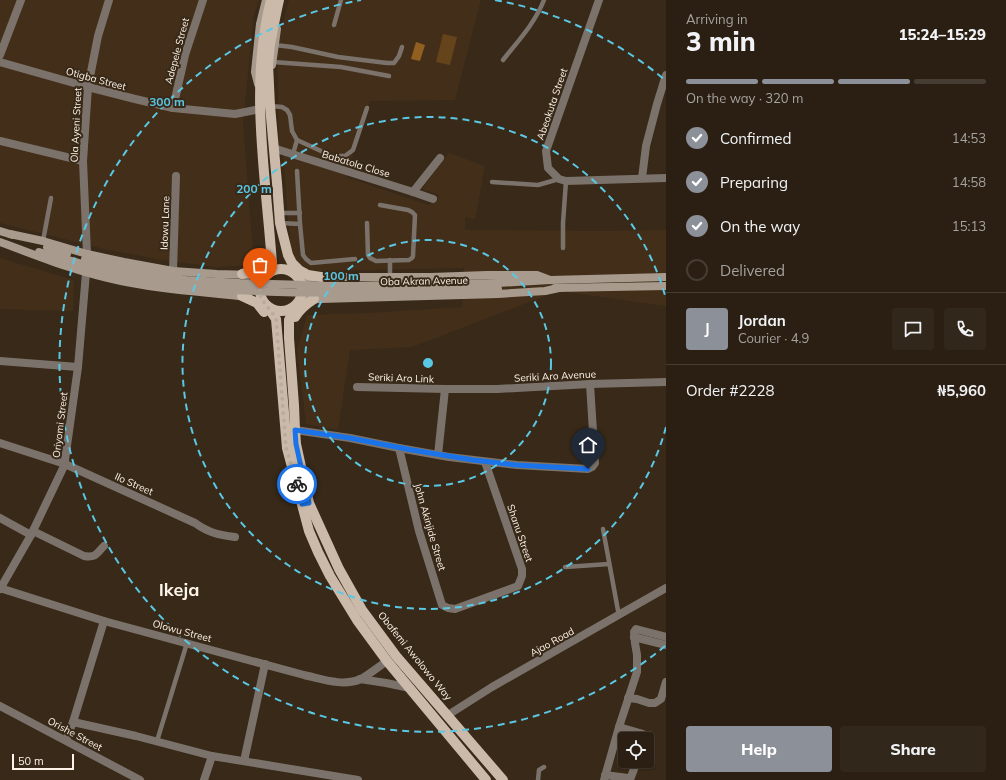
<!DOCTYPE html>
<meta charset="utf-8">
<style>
body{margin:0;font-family:Mulish,sans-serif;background:#32271b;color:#f1f3f6;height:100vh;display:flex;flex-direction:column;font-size:15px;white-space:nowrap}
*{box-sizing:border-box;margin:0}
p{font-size:13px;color:#a5a29f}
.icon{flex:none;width:22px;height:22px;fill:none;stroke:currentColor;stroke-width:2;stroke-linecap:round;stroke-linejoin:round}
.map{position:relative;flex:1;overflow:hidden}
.drawer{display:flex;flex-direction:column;background:#2a1f12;width:340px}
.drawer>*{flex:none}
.tools{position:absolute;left:618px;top:732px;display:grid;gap:8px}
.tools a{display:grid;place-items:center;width:36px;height:36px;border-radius:4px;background:#2a1f12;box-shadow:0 1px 3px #0004,0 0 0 1px #463d32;font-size:20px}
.scale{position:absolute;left:12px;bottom:10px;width:62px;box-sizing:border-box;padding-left:4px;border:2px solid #fdf3e8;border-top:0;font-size:11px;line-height:14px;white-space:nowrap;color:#fdf3e8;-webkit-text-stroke:3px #382918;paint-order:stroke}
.pin{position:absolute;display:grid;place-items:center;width:34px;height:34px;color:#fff;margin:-41px -17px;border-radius:50% 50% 50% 0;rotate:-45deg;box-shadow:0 0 4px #0007}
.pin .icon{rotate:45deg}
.courier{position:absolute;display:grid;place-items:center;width:40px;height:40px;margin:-20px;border:3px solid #1a73e8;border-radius:50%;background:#fff;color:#222;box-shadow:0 1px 5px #0007}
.head em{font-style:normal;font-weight:800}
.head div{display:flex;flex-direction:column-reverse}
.head{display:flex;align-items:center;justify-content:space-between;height:68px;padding:0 20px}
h1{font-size:26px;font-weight:800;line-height:30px}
.bar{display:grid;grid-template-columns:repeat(4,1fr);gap:6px 4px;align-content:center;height:48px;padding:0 20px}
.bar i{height:5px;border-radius:3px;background:#463d32}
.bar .active{background:#8c9099}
.bar p{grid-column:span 4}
.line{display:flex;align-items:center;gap:10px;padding:0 20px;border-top:1px solid #463d32}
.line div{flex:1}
.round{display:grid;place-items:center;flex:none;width:42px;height:42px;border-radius:4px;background:#32271b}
ol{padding:0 20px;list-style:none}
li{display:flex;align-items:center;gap:12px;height:44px}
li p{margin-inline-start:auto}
li .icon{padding:4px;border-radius:50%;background:#8c9099;color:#fff;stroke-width:4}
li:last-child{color:#a5a29f}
li i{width:22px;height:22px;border:2px solid #463d32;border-radius:50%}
.action{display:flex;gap:8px;margin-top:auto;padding:8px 20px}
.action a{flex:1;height:46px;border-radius:4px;background:#8c9099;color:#fff;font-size:16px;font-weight:800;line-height:46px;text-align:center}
.action a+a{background:#32271b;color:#f1f3f6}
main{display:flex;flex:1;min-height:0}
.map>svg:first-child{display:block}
.built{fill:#432f19}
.green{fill:#65431b}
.water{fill:#915f20}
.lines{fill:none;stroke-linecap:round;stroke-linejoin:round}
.lane{stroke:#7b736b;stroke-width:4.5}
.street{stroke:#7b736b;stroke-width:8}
.secondary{stroke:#a89b8e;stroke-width:8}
.primary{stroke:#cbbaa9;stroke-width:10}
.secondary-bridge{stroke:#a89b8e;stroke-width:8}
.done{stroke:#b8ac9f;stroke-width:4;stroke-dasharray:0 7.2}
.route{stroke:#1a73e8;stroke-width:5}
.ring{fill:none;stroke:#5ac8e5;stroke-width:2;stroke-dasharray:7 5}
.labels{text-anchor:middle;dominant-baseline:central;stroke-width:4;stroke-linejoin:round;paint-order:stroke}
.street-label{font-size:10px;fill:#fdf3e8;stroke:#382918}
.town-label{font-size:18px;font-weight:bold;fill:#fdf3e8;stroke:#382918}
.centre{fill:#5ac8e5;stroke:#382918;stroke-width:2}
.ring-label{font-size:12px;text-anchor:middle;font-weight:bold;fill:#5ac8e5;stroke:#382918;stroke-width:4;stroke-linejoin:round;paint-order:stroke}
</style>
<main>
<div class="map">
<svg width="666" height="780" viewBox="0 0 666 780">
<rect width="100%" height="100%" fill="#382918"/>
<g class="built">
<polygon points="0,0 259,0 254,15 243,122 254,265 216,267 156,259 104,249 0,223"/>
<polygon points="289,0 481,0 455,100 370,101 346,177 428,205 437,201 439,195 422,189 449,153 485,166 475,220 465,217 465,230 600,231 666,230 666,306 558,291 412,347 350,350 338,430 306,424 297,350 307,315 368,313 462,307 464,268 309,271 298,263 291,253 283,156 279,146 277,45"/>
<polygon points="0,258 74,280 73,311 0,309"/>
</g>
<polygon class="green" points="443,34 457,37 450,65 436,62"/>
<polygon class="water" points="416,42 425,45 420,61 411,59"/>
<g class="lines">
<g class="lane">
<polyline points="334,25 341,0"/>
<polyline points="275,45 292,47 338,57 387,63 394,63 399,56 402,47"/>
<path d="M503 60C518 41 535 23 544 0"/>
<polyline points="273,62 341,67 389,76"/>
<polyline points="270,106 282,107 287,110 290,115 292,131 297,140 332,156 345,156 353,150 367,108"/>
<polyline points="293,154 297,140"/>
<polyline points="297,171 300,224 303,255 306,259 311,263 355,259"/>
<polyline points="492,182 538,185 559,179"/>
<polyline points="279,213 300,213"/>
<polyline points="280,223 300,224"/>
<polyline points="367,223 368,255 370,258 376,261 409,260 412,258 413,256 415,215 412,212 408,210 380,205"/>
<polyline points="43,241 51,198"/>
<polyline points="563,248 563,223 566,181"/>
<polyline points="390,277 390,260"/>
<polyline points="603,529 619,616"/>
<polyline points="565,567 609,564"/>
<polyline points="157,741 187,643"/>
<polyline points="538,780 539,770 544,767"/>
</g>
<g class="street">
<polyline points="599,0 546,151 548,168 559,179 566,181 666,178"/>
<polyline points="0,55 21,0"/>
<polyline points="0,62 88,87 135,99 173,108 235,114 260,109"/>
<polyline points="173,108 185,55 203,0"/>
<polyline points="0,141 83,161"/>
<polyline points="273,148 413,192 433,199"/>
<polyline points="642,178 646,146 657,104 666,75"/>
<polyline points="413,192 440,158"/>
<polyline points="87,254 83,161 88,87 98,36 109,0"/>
<polyline points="173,271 176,176"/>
<polyline points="0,361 78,367"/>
<polyline points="357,387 445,389 497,389 590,384 666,382"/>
<polyline points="295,430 350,438 399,448 449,457 517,465 588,469 592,467 595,463 590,384"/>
<path d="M0 443 65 464 195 523C209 533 219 535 235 537"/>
<polyline points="399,448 419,531 442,605 448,608 455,609 518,586 522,576 522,569 485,462"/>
<polyline points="438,455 445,389"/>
<polyline points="0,518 31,535"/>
<path d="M33 531 84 556C96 558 96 554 104 546"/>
<path d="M0 588 104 621 304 675C322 679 343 687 361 679 370 674 378 667 387 661"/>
<polyline points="0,589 31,535 65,464 65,460 78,367 86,273"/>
<polyline points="634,637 666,645"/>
<polyline points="360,679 386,683 410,688"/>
<polyline points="628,698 637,699 649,703 655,703 661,699 666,682"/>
<polyline points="0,706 140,780"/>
<polyline points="448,715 492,687 666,588"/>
<polyline points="73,722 136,736 212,756 358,780"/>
<polyline points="619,727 643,734 645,737 644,739"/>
<polyline points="66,740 73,722 104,621"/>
<polyline points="244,761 265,664"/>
<polyline points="605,775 628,778 631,777 637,761"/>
<polyline points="204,780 212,756"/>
<polyline points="604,780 619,727 637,672 637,655 635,643 634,632 636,629 666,637"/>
</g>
<g class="secondary">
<polyline points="272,65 277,29"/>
<polyline points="258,84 255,72 256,62 260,24 266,0"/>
<polyline points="0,231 13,235"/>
<polyline points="10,234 43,241 87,254 124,262 173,271 217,274 254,275 269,273"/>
<path d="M0 242C40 257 80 273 121 281 163 290 206 292 248 297"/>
<polyline points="47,247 67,254"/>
<polyline points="39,252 65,259"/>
<polyline points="297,275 301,277 431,277 487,275 537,275 550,280"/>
<polyline points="498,283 550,280 666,277"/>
<polyline points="555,288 666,286"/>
<polyline points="300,300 320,299 498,294 545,291 559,288"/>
</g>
<g class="primary">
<polyline points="279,0 277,9 270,44 268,64 270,106 277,183 280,223 288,255 292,263 299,270 308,275 327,278"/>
<circle cx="281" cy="290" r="21"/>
<path d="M269 273 272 264C266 176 249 87 271 0"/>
<path d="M242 274C256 270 265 270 268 254"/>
<polyline points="242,296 257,303 264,312"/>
<polyline points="297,304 289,320 289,338 294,405 295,430 296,444 309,503 339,569 362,610 396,656 503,780"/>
<polyline points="267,306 276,319 287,448 309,531 318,552 330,576 357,620 387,661 486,780"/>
<path d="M295 317C300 309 306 304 314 299"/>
</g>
<g class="secondary-bridge">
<path d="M65 259C84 264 105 272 124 276 247 300 374 292 498 289"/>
<polyline points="85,259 122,269 186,280 240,283 342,286 498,283"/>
</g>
</g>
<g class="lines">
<polyline class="done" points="260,289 260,295 263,301 276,318 286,448 297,484"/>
<polyline class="route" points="297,484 302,504 309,503 296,444 295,430 350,438 412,450 473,460 516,465 588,469"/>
</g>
<g class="ring">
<circle cx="428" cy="363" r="123"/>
<path d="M666 427A246 246 0 1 1 666 299"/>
<path d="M665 646A369 369 0 1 1 361 0M495 0A369 369 0 0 1 665 80"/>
</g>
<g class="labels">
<g class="street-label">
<text transform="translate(177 51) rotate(-75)">Adepele Street</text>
<text transform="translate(96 79) rotate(15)">Otigba Street</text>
<text transform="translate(552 104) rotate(-71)">Abeokuta Street</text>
<text transform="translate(76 125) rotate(-87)">Ola Ayeni Street</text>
<text transform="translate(356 164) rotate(17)">Babatola Close</text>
<text transform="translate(165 223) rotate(-88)">Idowu Lane</text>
<text transform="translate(424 281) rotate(-1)">Oba Akran Avenue</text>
<text transform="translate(555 376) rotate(-3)">Seriki Aro Avenue</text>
<text transform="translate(401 378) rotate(2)">Seriki Aro Link</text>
<text transform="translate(60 425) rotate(-83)">Oriyomi Street</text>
<text transform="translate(134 484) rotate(24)">Ilo Street</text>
<text transform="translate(430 527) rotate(74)">John Akinjide Street</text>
<text transform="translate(520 533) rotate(71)">Shanu Street</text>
<text transform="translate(182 631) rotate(15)">Olowu Street</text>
<text transform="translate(552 642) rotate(-29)">Ajao Road</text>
<text transform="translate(415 656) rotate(51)">Obafemi Awolowo Way</text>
<text transform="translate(75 734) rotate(28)">Orishe Street</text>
</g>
<g class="town-label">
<text x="179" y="589">Ikeja</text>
</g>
</g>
<circle cx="428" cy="363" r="6" class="centre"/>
<g class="ring-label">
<text x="167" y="106">300 m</text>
<text x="254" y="193">200 m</text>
<text x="341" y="280">100 m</text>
</g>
</svg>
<div class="tools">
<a><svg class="icon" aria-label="locate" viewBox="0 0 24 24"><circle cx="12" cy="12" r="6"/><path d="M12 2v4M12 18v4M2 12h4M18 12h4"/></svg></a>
</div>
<div class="scale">50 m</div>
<div class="pin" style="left:260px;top:289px;background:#ea580c"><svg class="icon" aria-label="bag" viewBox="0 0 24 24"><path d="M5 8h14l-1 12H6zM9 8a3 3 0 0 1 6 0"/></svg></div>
<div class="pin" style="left:588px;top:469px;background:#1f2937"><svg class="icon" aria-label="home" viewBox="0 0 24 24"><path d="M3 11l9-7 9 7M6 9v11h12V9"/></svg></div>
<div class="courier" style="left:297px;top:484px"><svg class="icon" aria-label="bike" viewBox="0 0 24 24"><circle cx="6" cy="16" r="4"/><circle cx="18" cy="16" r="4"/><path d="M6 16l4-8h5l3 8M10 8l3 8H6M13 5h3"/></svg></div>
</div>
<section class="drawer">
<div class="head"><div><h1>3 min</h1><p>Arriving in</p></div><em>15:24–15:29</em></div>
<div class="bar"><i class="active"></i><i class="active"></i><i class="active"></i><i></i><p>On the way · 320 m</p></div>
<ol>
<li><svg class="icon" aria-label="check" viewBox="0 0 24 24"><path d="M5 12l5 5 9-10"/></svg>Confirmed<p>14:53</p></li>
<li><svg class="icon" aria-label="check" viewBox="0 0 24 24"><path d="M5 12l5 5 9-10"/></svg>Preparing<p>14:58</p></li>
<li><svg class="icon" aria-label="check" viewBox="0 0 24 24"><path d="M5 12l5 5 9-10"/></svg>On the way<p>15:13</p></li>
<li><i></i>Delivered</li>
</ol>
<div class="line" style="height:72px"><b class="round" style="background:#8c9099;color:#fff">J</b><div><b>Jordan</b><p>Courier · 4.9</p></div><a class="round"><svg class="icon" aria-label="chat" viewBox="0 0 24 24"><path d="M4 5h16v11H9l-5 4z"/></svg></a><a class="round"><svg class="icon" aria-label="phone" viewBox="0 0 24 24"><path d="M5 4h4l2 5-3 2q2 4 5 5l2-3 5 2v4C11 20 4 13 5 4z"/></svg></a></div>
<div class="line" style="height:52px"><div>Order #2228</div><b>₦5,960</b></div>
<div class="action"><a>Help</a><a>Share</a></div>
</section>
</main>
